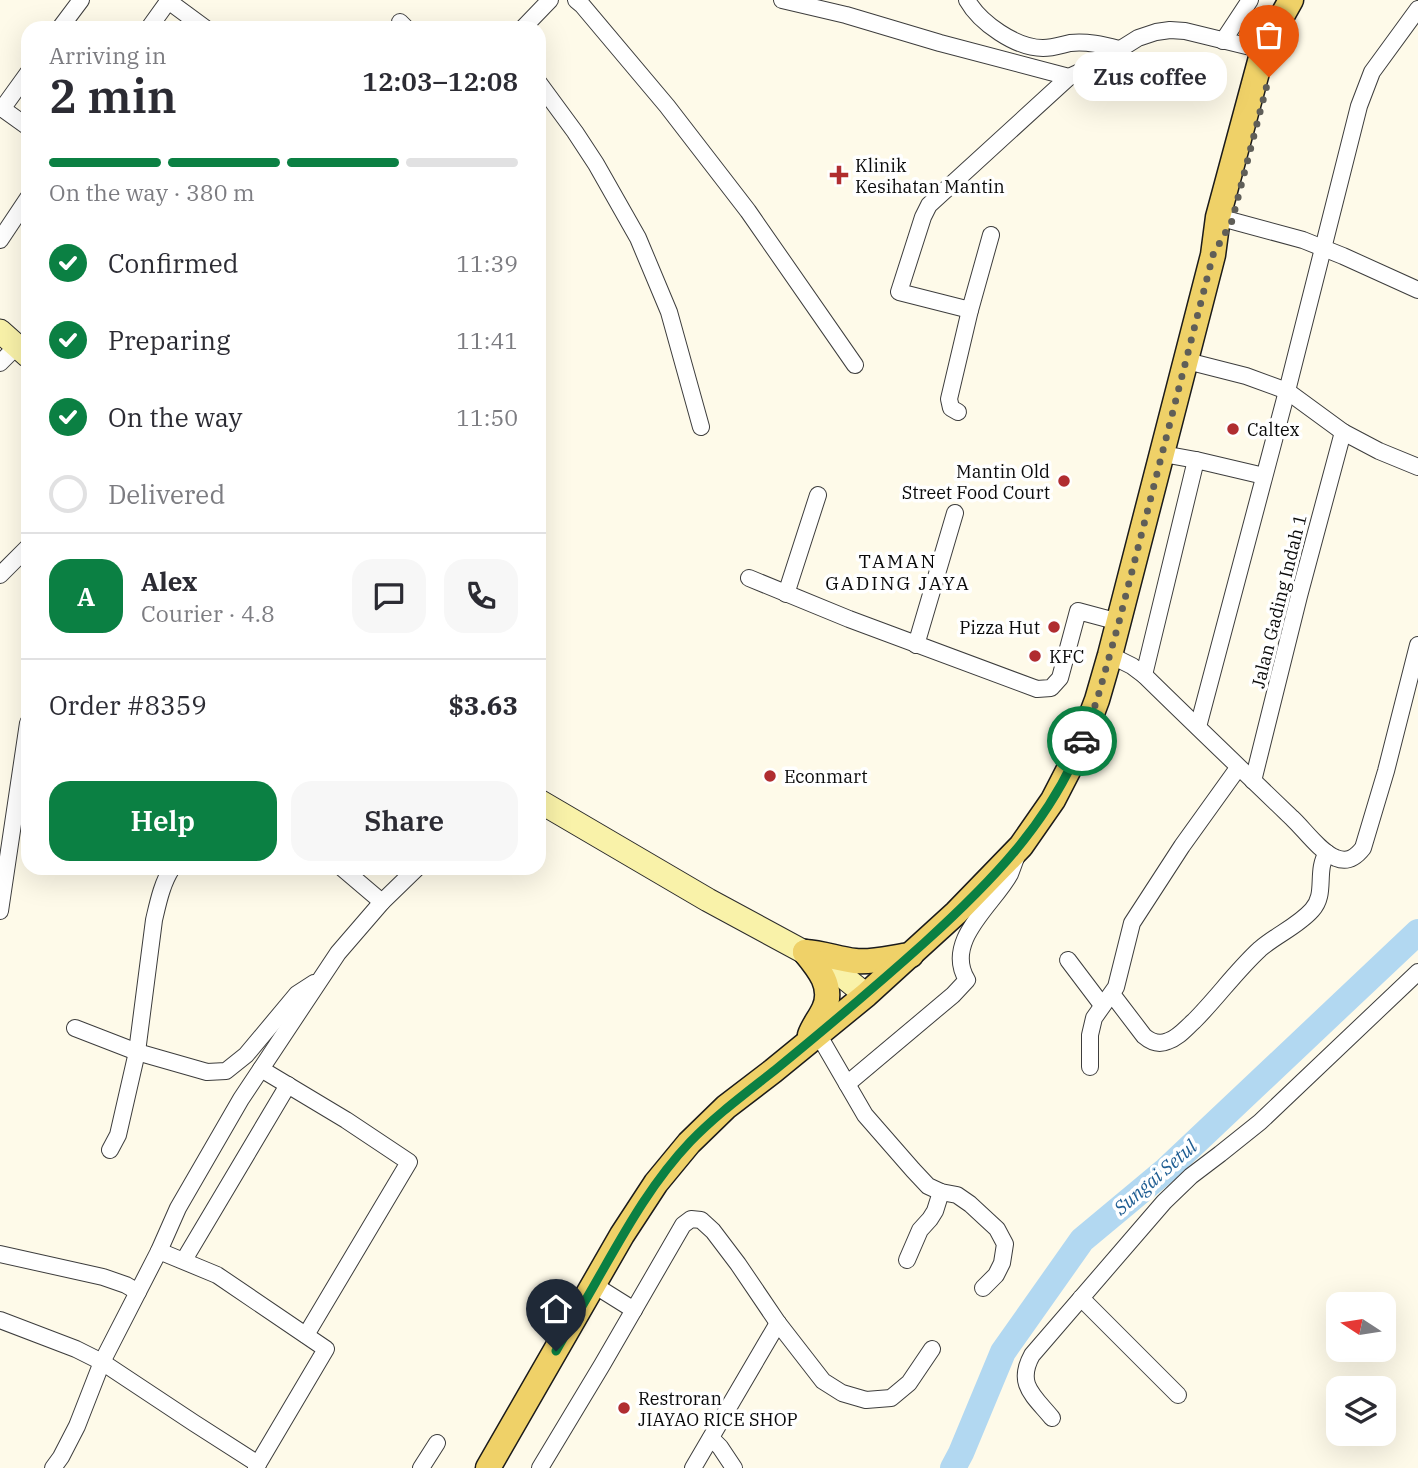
<!DOCTYPE html>
<meta charset="utf-8">
<style>
body{margin:0;font-family:"IBM Plex Serif",serif;background:#f7f7f7;color:#2b2b33;height:100vh;display:flex;flex-direction:column;font-size:26px;white-space:nowrap}
*{box-sizing:border-box;margin:0}
p{font-size:23px;color:#7c7c81}
.icon{flex:none;width:38px;height:38px;fill:none;stroke:currentColor;stroke-width:2;stroke-linecap:round;stroke-linejoin:round}
.map{position:relative;flex:1;overflow:hidden}
.panel{position:absolute;left:21px;top:21px;width:525px;height:854px;display:flex;flex-direction:column;background:#fff;border-radius:21px;box-shadow:0 7px 28px #0002}
.panel>*{flex:none}
.needle{width:46px;rotate:282deg}
.tools{position:absolute;left:1326px;top:1292px;display:grid;gap:14px}
.tools a{display:grid;place-items:center;width:70px;height:70px;border-radius:14px;background:#fff;box-shadow:0 7px 28px #0002;font-size:35px}
.pin{position:absolute;display:grid;place-items:center;width:60px;height:60px;color:#fff;margin:-72px -30px;border-radius:50% 50% 50% 0;rotate:-45deg;box-shadow:0 0 7px #0007}
.pin .icon{rotate:45deg}
.courier{position:absolute;display:grid;place-items:center;width:70px;height:70px;margin:-35px;border:5px solid #0b8043;border-radius:50%;background:#fff;color:#222;box-shadow:0 2px 9px #0007}
.bubble{position:absolute;height:49px;border-radius:21px;background:#fff;box-shadow:0 7px 28px #0002;font-size:23px;font-weight:600;line-height:49px;text-align:center}
.head em{font-style:normal;font-weight:600}
.head div{display:flex;flex-direction:column-reverse}
.head{display:flex;align-items:center;justify-content:space-between;height:119px;padding:0 28px}
h1{font-size:46px;font-weight:600;line-height:52px}
.bar{display:grid;grid-template-columns:repeat(4,1fr);gap:10px 7px;align-content:center;height:84px;padding:0 28px}
.bar i{height:9px;border-radius:5px;background:#e1e1e2}
.bar .current{background:#0b8043}
.bar p{grid-column:span 4}
.line{display:flex;align-items:center;gap:18px;padding:0 28px;border-top:2px solid #e1e1e2}
.line div{flex:1}
.round{display:grid;place-items:center;flex:none;width:74px;height:74px;border-radius:21px;background:#f7f7f7}
ol{padding:0 28px;list-style:none}
li{display:flex;align-items:center;gap:21px;height:77px}
li p{margin-inline-start:auto}
li .icon{padding:7px;border-radius:50%;background:#0b8043;color:#fff;stroke-width:4}
li:last-child{color:#7c7c81}
li i{width:38px;height:38px;border:4px solid #e1e1e2;border-radius:50%}
.primary-button{display:flex;gap:14px;margin-top:auto;padding:14px 28px}
.primary-button a{flex:1;height:80px;border-radius:21px;background:#0b8043;color:#fff;font-size:28px;font-weight:600;line-height:80px;text-align:center}
.primary-button a+a{background:#f7f7f7;color:#2b2b33}
.map>svg:first-child{display:block}
.lines{fill:none;stroke-linecap:round;stroke-linejoin:round}
.river{stroke:#b2d8f1;stroke-width:26}
.street-casing{stroke:#3d3d3d;stroke-width:18}
.secondary-casing{stroke:#2c2c2c;stroke-width:25}
.primary-casing{stroke:#1b1b1b;stroke-width:27}
.street{stroke:#fff;stroke-width:16}
.secondary{stroke:#f9f2a9;stroke-width:23}
.primary{stroke:#efd168;stroke-width:24}
.done{stroke:#5f5e58;stroke-width:7;stroke-dasharray:0 12.6}
.route{stroke:#0b8043;stroke-width:9}
.poi-dot{fill:#b02d30;stroke:#fff;stroke-width:2.5}
.labels{text-anchor:middle;dominant-baseline:central;stroke-width:7;stroke-linejoin:round;paint-order:stroke}
.poi-label{font-size:18px;fill:#0a0a0a;stroke:#fff;text-anchor:start}
.street-label{font-size:18px;fill:#0a0a0a;stroke:#fff}
.neighbourhood-label{font-size:19px;letter-spacing:2px;fill:#0a0a0a;stroke:#fff}
.water-label{font-size:19px;font-style:italic;fill:#1e5d92;stroke:#fff}
</style>
<div class="map">
<svg width="1418" height="1468" viewBox="0 0 1418 1468">
<rect width="100%" height="100%" fill="#fefae9"/>
<g class="lines">
<polyline class="river" points="953,1468 961,1453 1003,1352 1082,1240 1166,1170 1418,932"/>
<defs>
<g id="street">
<polyline points="167,0 205,28"/>
<polyline points="576,0 582,5 667,106 748,211 855,365"/>
<polyline points="782,0 846,15 940,43 1069,77 1095,65 1138,38 1156,32 1170,30 1185,31 1275,53"/>
<path d="M967 0C980 23 1016 48 1043 48 1053 48 1061 45 1070 43 1087 41 1103 45 1119 49"/>
<polyline points="400,22 406,28"/>
<polyline points="60,28 81,0"/>
<polyline points="149,28 169,0"/>
<polyline points="523,28 550,0"/>
<polyline points="1223,41 1250,0"/>
<polyline points="539,83 575,132 596,164 638,238 669,312 701,427"/>
<polyline points="0,107 28,127"/>
<polyline points="2,109 28,73"/>
<polyline points="1218,217 1303,240 1343,256 1418,290"/>
<polyline points="991,235 970,310 899,292 923,217 929,205 1069,77"/>
<polyline points="0,240 28,198"/>
<polyline points="1187,361 1246,376 1287,391 1343,432 1379,451 1418,467"/>
<polyline points="0,363 17,346"/>
<polyline points="958,412 951,408 949,399 970,310"/>
<polyline points="1163,454 1196,460"/>
<polyline points="0,575 28,547"/>
<polyline points="749,578 849,619 1037,689 1051,688 1060,678 1078,611 1119,622"/>
<polyline points="786,594 818,495"/>
<polyline points="916,645 955,513"/>
<path d="M1110 655 1132 666 1144 675C1193 723 1242 770 1292 818 1304 829 1320 852 1336 858 1348 863 1356 857 1363 848L1386 771 1418 645"/>
<polyline points="1144,675 1196,460 1264,476"/>
<polyline points="1198,727 1287,391 1359,106 1372,72 1418,9"/>
<polyline points="1253,781 1299,596 1343,432"/>
<polyline points="342,868 382,902"/>
<polyline points="0,911 28,723"/>
<polyline points="1068,960 1102,1005"/>
<path d="M1112 994 1144 1036C1151 1042 1159 1045 1168 1041 1178 1038 1186 1028 1194 1021 1217 998 1236 971 1260 949 1276 935 1298 926 1312 910 1327 894 1315 871 1327 853"/>
<polyline points="75,1028 137,1052 207,1072 226,1071 246,1055 297,994 314,983"/>
<polyline points="818,1034 865,1115 913,1170 928,1186 941,1192 957,1195 970,1204 997,1229 1005,1244 1002,1263 996,1275 983,1288"/>
<polyline points="1090,1067 1090,1035 1094,1018 1116,987 1132,923 1182,846 1238,768"/>
<polyline points="261,1069 346,1120 409,1162 306,1335"/>
<path d="M847 1084 953 995 967 980C943 941 994 904 1010 874 1012 869 1014 863 1016 858"/>
<path d="M110 1150 118 1135 137 1052 154 920C158 903 162 883 172 868"/>
<polyline points="159,1251 217,1275 326,1349 258,1464"/>
<polyline points="0,1254 103,1277 126,1285 138,1292"/>
<polyline points="184,1260 288,1085"/>
<polyline points="907,1260 920,1230 930,1219 935,1211 941,1192"/>
<polyline points="594,1285 634,1310"/>
<polyline points="1081,1298 1178,1395"/>
<polyline points="0,1320 76,1349 102,1362 194,1423 258,1464 256,1468"/>
<path d="M1052 1418C1033 1395 1016 1384 1032 1355L1164 1202 1191 1176 1220 1154 1260 1122 1418 972"/>
<polyline points="711,1438 720,1447 734,1468"/>
<polyline points="53,1468 61,1457 77,1426 102,1362 159,1251 178,1208 241,1099 338,953 382,902 417,868"/>
<polyline points="421,1468 437,1443"/>
<polyline points="540,1468 602,1365 683,1225 691,1219 701,1220 713,1231 738,1264 778,1323 823,1381 842,1393 866,1400 891,1398 909,1383 932,1349"/>
<polyline points="693,1468 778,1323"/>
</g>
<g id="secondary">
<polyline points="0,331 28,356"/>
<polyline points="539,801 708,900 830,966 866,995"/>
</g>
<g id="primary">
<path d="M805 952C823 953 838 959 855 961 873 963 893 957 911 955"/>
<path d="M805 952C819 969 834 987 824 1009 820 1018 813 1026 810 1035"/>
<polyline points="488,1468 622,1235 656,1183 689,1143 726,1107 773,1071 866,995 956,913 1021,846 1053,800 1069,769 1080,745 1097,700 1110,655 1213,255 1218,217 1263,50 1291,0"/>
</g>
</defs>
<use href="#street" class="street-casing"/>
<use href="#secondary" class="secondary-casing"/>
<use href="#primary" class="primary-casing"/>
<use href="#street" class="street"/>
<use href="#secondary" class="secondary"/>
<use href="#primary" class="primary"/>
</g>
<g class="lines">
<polyline class="done" points="1082,741 1097,700 1119,622 1213,255 1232,221 1269,77"/>
<path class="route" d="M556 1351C569 1328 583 1305 596 1282 624 1233 651 1183 690 1142 716 1115 746 1093 775 1070 825 1029 875 987 924 943 988 885 1050 823 1082 741"/>
</g>
<g class="poi-dot">
<path d="M835.5 164.5h7v7h7v7h-7v7h-7v-7h-7v-7h7z"/>
<circle cx="1233" cy="429" r="7"/>
<circle cx="1064" cy="481" r="7"/>
<circle cx="1054" cy="627" r="7"/>
<circle cx="1035" cy="656" r="7"/>
<circle cx="770" cy="776" r="7"/>
<circle cx="624" cy="1408" r="7"/>
</g>
<g class="labels">
<g class="poi-label">
<text x="855" y="165">Klinik<tspan x="855" dy="21">Kesihatan Mantin</tspan></text>
<text x="1247" y="429">Caltex</text>
<text x="1050" y="471" text-anchor="end">Mantin Old<tspan x="1050" dy="21">Street Food Court</tspan></text>
<text x="1040" y="627" text-anchor="end">Pizza Hut</text>
<text x="1049" y="656">KFC</text>
<text x="784" y="776">Econmart</text>
<text x="638" y="1398">Restroran<tspan x="638" dy="21">JIAYAO RICE SHOP</tspan></text>
</g>
<g class="street-label">
<text transform="translate(1279 601) rotate(-76)">Jalan Gading Indah 1</text>
</g>
<g class="neighbourhood-label">
<text x="898" y="561">TAMAN<tspan x="898" dy="22">GADING JAYA</tspan></text>
</g>
<g class="water-label">
<text transform="translate(1155 1177) rotate(-41)">Sungai Setul</text>
</g>
</g>
</svg>
<div class="tools">
<a><svg class="needle" viewBox="-14 -14 28 28"><path d="M0-13l5 13h-10z" fill="#e53935"/><path d="M0 13l5-13h-10z" fill="#7c7c81"/></svg></a>
<a><svg class="icon" aria-label="layers" viewBox="0 0 24 24"><path d="M12 4l9 5-9 5-9-5zM3 14l9 5 9-5"/></svg></a>
</div>
<div class="pin" style="left:1269px;top:77px;background:#ea580c"><svg class="icon" aria-label="bag" viewBox="0 0 24 24"><path d="M5 8h14l-1 12H6zM9 8a3 3 0 0 1 6 0"/></svg></div>
<div class="pin" style="left:556px;top:1351px;background:#1f2937"><svg class="icon" aria-label="home" viewBox="0 0 24 24"><path d="M3 11l9-7 9 7M6 9v11h12V9"/></svg></div>
<div class="courier" style="left:1082px;top:741px"><svg class="icon" aria-label="car" viewBox="0 0 24 24"><path d="M5 17H2v-5l4-1 3-4h7l3 4 3 1v5h-3M9 17h6M6 11h13"/><circle cx="7" cy="17" r="2"/><circle cx="17" cy="17" r="2"/></svg></div>
<div class="bubble" style="left:1073px;top:52px;width:154px">Zus coffee</div>
<section class="panel">
<div class="head"><div><h1>2 min</h1><p>Arriving in</p></div><em>12:03–12:08</em></div>
<div class="bar"><i class="current"></i><i class="current"></i><i class="current"></i><i></i><p>On the way · 380 m</p></div>
<ol>
<li><svg class="icon" aria-label="check" viewBox="0 0 24 24"><path d="M5 12l5 5 9-10"/></svg>Confirmed<p>11:39</p></li>
<li><svg class="icon" aria-label="check" viewBox="0 0 24 24"><path d="M5 12l5 5 9-10"/></svg>Preparing<p>11:41</p></li>
<li><svg class="icon" aria-label="check" viewBox="0 0 24 24"><path d="M5 12l5 5 9-10"/></svg>On the way<p>11:50</p></li>
<li><i></i>Delivered</li>
</ol>
<div class="line" style="height:126px"><b class="round" style="background:#0b8043;color:#fff">A</b><div><b>Alex</b><p>Courier · 4.8</p></div><a class="round"><svg class="icon" aria-label="chat" viewBox="0 0 24 24"><path d="M4 5h16v11H9l-5 4z"/></svg></a><a class="round"><svg class="icon" aria-label="phone" viewBox="0 0 24 24"><path d="M5 4h4l2 5-3 2q2 4 5 5l2-3 5 2v4C11 20 4 13 5 4z"/></svg></a></div>
<div class="line" style="height:91px"><div>Order #8359</div><b>$3.63</b></div>
<div class="primary-button"><a>Help</a><a>Share</a></div>
</section>
</div>
